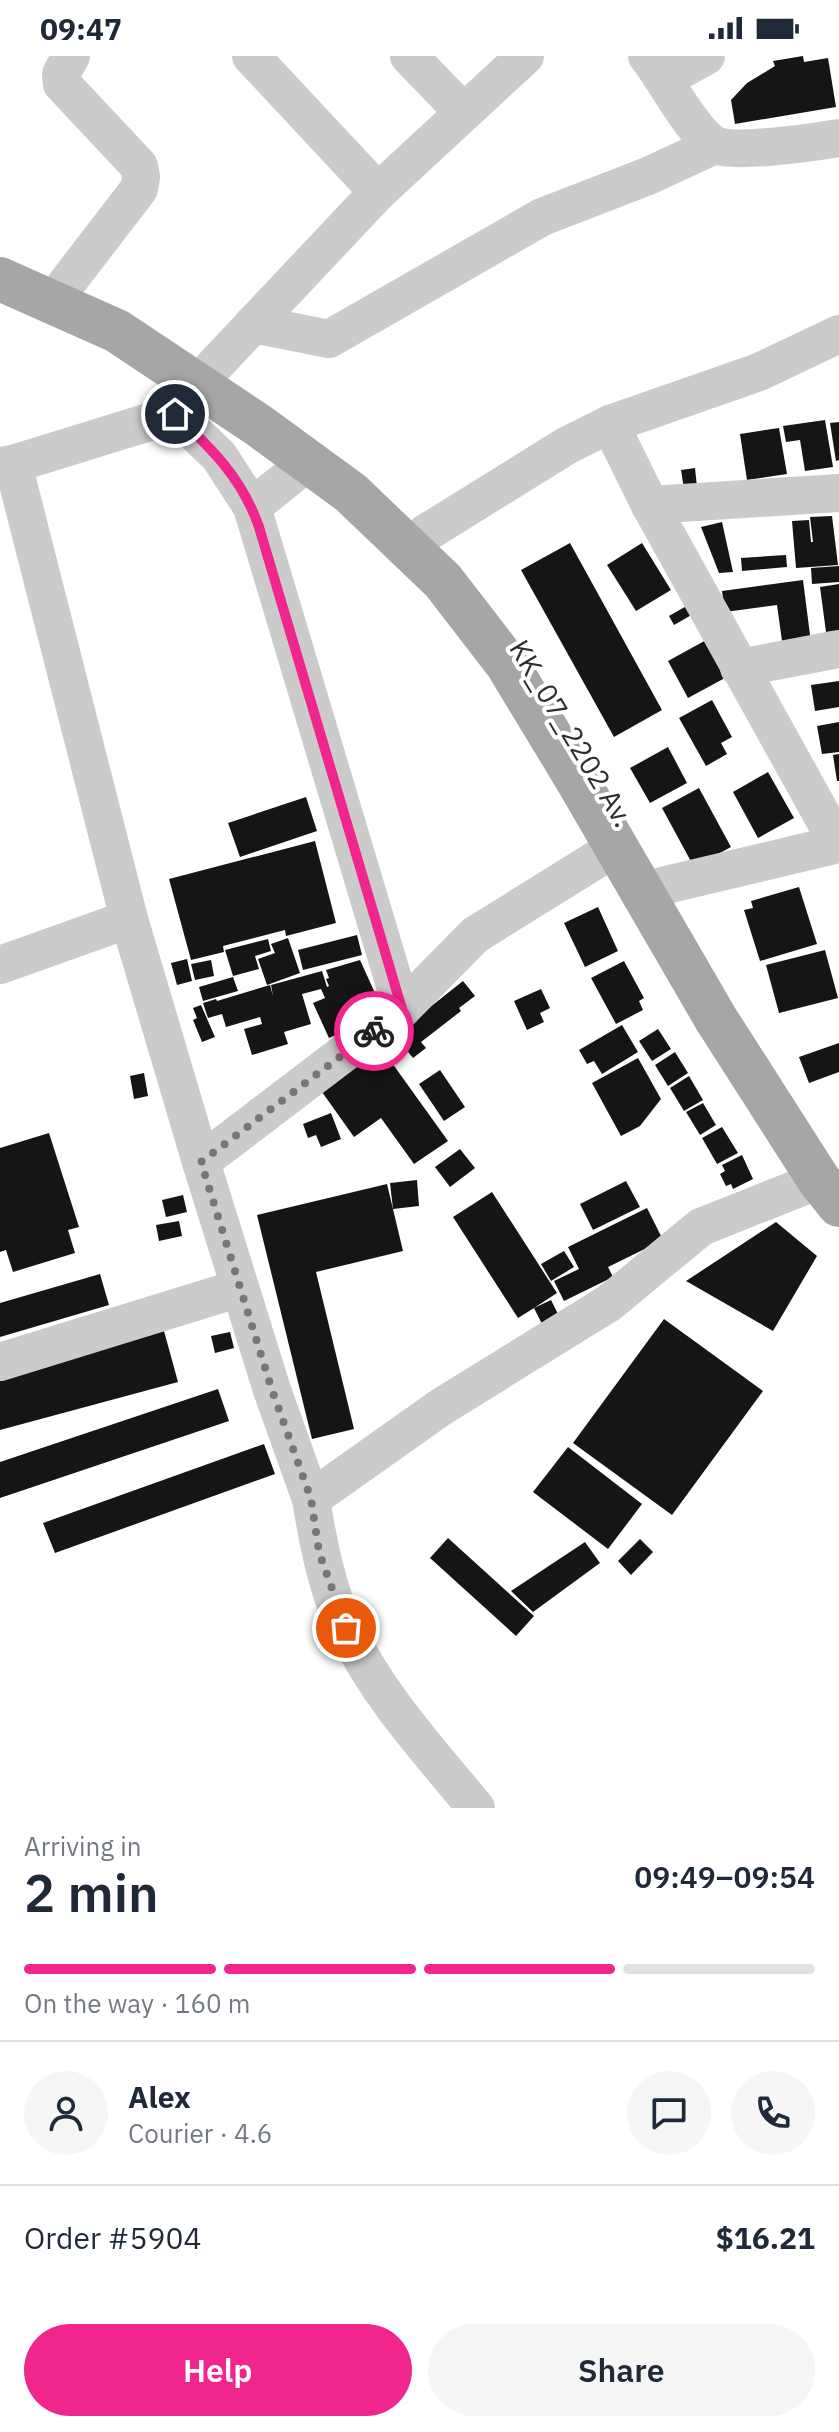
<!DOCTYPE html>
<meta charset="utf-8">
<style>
body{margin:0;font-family:"IBM Plex Sans",sans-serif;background:#f6f6f7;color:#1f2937;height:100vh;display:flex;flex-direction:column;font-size:30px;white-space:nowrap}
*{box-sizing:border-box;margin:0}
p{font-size:26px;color:#747a83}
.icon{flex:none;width:44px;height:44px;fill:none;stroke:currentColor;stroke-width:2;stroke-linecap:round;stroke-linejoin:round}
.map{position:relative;height:1752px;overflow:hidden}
.details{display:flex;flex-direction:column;background:#fff;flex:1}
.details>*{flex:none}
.pin{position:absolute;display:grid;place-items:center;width:68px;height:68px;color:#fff;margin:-34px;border:4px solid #fff;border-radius:50%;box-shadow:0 2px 8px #0007}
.courier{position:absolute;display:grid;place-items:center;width:80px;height:80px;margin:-40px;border:6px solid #f0268c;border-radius:50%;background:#fff;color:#222;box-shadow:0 2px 10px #0007}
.summary em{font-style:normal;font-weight:600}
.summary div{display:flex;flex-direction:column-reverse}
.summary{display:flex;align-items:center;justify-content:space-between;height:136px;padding:0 24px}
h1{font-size:52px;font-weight:600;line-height:60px}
.bar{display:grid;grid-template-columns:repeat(4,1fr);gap:12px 8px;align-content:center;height:96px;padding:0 24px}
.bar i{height:10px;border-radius:6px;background:#e0e1e3}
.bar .active{background:#f0268c}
.bar p{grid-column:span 4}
.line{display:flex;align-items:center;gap:20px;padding:0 24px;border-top:2px solid #e0e1e3}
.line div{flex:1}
.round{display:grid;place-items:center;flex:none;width:84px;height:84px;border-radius:42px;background:#f6f6f7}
.primary-button{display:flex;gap:16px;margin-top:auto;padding:16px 24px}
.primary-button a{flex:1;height:92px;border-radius:48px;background:#f0268c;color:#fff;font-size:32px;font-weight:600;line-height:92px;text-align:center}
.primary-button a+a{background:#f6f6f7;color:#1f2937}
.status{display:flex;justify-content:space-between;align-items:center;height:56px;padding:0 40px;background:#fff;direction:ltr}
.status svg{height:22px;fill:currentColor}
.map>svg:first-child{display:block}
.building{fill:#151515}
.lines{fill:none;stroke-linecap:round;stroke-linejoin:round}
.minor{stroke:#cbcbcb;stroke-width:38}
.major{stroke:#a6a6a6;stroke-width:44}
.done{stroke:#777;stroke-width:8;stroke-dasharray:0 14.4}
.route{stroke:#f0268c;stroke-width:10}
.labels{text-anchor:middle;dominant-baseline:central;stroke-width:8;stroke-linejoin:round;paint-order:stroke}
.street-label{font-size:28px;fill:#2e2e2e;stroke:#fff}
</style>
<div class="status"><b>09:47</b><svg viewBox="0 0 49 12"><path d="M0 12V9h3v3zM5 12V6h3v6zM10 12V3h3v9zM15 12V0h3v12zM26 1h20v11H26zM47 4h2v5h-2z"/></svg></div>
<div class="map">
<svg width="839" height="1752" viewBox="0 0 839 1752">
<rect width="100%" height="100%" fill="#fff"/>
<g class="building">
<polygon points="803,0 804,6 828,2 836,51 735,68 731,44 747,27 775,10 773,5"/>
<polygon points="825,364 833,411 805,415 800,384 786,386 783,370"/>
<polygon points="839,366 839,404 836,405 830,367"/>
<polygon points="779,372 787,418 747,424 740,378"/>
<polygon points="695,412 697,431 684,433 681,414"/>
<polygon points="832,460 838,509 796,512 792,465 809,464 811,486 813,486 810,461"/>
<polygon points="722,466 733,516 719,517 701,471"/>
<polygon points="570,487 662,654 614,681 521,514"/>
<polygon points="642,487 671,534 636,555 607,509"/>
<polygon points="786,499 787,511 742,515 741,502"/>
<polygon points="839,510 839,526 812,528 811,512"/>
<polygon points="803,524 811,587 782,585 777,549 725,556 722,535"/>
<polygon points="839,528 839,575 826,576 820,531"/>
<polygon points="690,548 695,557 674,569 669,560"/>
<polygon points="708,583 736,616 688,642 668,605"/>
<polygon points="839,625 839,651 815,655 811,629"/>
<polygon points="712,644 732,681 721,687 727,698 706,710 679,662"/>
<polygon points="839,666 839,696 822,698 817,670"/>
<polygon points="668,691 687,727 650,747 630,712"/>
<polygon points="839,698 839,725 837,725 833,699"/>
<polygon points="768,716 794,762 758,782 733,736"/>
<polygon points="699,732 731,791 694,811 662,752"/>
<polygon points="306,741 317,775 240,801 228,767"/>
<polygon points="315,785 336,867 286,880 285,874 223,890 224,896 191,904 169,823"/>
<polygon points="799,831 817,888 760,905 744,854 753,852 751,845"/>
<polygon points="598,851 618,895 585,911 564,867"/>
<polygon points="357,879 362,899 303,914 298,894"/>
<polygon points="288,882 300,917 267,929 258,903 275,897 271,888"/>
<polygon points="268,883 271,895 255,900 259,913 233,920 225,894"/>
<polygon points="825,894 838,942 779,957 766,909"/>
<polygon points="187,903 192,925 177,929 171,907"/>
<polygon points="211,904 214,920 195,924 191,908"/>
<polygon points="360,904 384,957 329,982 313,947 325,942 321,933 302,938 311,968 284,976 288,988 252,999 244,973 262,968 260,961 226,971 222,958 208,962 203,947 216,943 217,945 270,929 273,940 271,929 322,915 327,931 329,930 326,923 329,922 326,914"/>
<polygon points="624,905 644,942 639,945 643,954 616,968 591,922"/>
<polygon points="233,921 238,935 203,945 199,931"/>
<polygon points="463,925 475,940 459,952 461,955 421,986 426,992 413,1002 396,981 405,971"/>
<polygon points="541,933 550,952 540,957 544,966 527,974 514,945"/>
<polygon points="201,949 215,981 202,986 193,964 197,962 193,952"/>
<polygon points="622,969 638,996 602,1018 594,1005 587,1008 579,994"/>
<polygon points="658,973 671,993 652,1005 639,985"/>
<polygon points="839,987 839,1016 809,1027 799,1001"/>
<polygon points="382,993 448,1085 414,1108 381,1062 354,1081 322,1036"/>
<polygon points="675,996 688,1017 668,1030 655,1009"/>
<polygon points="638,1002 661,1043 640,1070 621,1080 592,1027"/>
<polygon points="440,1014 465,1051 444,1065 419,1028"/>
<polygon points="144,1017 148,1040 134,1043 130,1020"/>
<polygon points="689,1020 703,1044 684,1055 670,1032"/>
<polygon points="703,1047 716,1069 700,1079 686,1056"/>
<polygon points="331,1057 341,1083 321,1091 316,1079 308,1082 303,1068"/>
<polygon points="722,1071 738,1097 717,1108 702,1082"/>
<polygon points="49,1077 79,1171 68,1174 75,1197 13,1216 6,1194 0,1196 0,1092"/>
<polygon points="460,1093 475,1112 450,1131 435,1111"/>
<polygon points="742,1099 753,1123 733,1133 731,1128 726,1130 720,1118 725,1115 722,1109"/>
<polygon points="417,1124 419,1150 393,1153 390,1127"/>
<polygon points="626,1125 640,1151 593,1174 580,1148"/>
<polygon points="387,1128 403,1195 316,1216 354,1373 312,1383 257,1159"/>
<polygon points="492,1136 557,1237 534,1252 551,1244 563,1268 546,1276 534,1252 518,1262 453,1161"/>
<polygon points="183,1139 187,1156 166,1161 162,1144"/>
<polygon points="647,1152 663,1184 608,1211 613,1221 564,1245 554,1225 579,1213 568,1191"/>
<polygon points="179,1165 182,1180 159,1185 156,1169"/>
<polygon points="776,1166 817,1200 773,1275 686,1225"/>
<polygon points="564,1195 574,1211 551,1225 541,1208"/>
<polygon points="100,1218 109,1249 0,1281 0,1247"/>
<polygon points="664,1263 763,1335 672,1459 573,1387"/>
<polygon points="164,1275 178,1326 0,1374 0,1319"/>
<polygon points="230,1276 234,1292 215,1297 211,1280"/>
<polygon points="218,1333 229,1365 0,1442 0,1406"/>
<polygon points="264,1388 275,1418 55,1497 43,1467"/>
<polygon points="568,1391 642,1448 608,1493 533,1436"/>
<polygon points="448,1482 534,1560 516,1580 430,1502"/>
<polygon points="640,1483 653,1496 631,1519 618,1505"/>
<polygon points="585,1486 600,1507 533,1556 511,1535"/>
</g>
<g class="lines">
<g class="minor">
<polyline points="251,0 378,136"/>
<polyline points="409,0 463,56"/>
<path d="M647 0C664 21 693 78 715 89 735 98 815 86 839 82"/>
<polyline points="664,23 706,0"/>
<polyline points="66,228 139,133 141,121 139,110 62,28 61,18 71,0"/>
<polyline points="253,268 329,283 542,161 648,120 715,89"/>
<polyline points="213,311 378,136 525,0"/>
<polyline points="175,358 219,400 252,451 402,953"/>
<polyline points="610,368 650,449"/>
<polyline points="13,408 129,863 201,1106 402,953 475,879 615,792"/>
<polyline points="0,410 13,408 175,358 193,338"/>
<polyline points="252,451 308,406"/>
<polyline points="426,477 566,390 610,368 759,316 839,278"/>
<polyline points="739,612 839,593"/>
<polyline points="838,788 650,449 839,437"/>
<polyline points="662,830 839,788"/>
<polyline points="0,909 129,863"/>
<polyline points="201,1106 272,1334 311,1443"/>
<polyline points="0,1306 240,1232"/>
<path d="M476 1752C429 1695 378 1640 346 1573 327 1534 318 1486 311 1443L441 1351 609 1247 701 1171 819 1124"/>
</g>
<polyline class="major" points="0,223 117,275 258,369 351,437 443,525 507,608 579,727 716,963 819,1124 839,1149"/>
</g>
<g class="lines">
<polyline class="done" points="346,1572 319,1496 311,1443 272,1334 201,1106 374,975"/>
<path class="route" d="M175 358C212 393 242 422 259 471L402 953 374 975"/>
</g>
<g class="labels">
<g class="street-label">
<text transform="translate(572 677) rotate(59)">KK_07_2202 Av.</text>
</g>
</g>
</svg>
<div class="pin" style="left:346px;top:1572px;background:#ea580c"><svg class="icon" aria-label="bag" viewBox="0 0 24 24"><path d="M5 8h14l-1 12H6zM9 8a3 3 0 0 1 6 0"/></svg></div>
<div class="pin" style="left:175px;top:358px;background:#1f2937"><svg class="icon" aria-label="home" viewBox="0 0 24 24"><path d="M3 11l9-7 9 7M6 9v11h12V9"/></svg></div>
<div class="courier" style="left:374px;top:975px"><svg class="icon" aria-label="bike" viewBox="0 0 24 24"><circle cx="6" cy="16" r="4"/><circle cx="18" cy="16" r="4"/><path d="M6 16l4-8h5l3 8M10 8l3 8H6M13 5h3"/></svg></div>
</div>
<section class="details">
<div class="summary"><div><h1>2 min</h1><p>Arriving in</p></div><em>09:49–09:54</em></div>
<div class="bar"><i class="active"></i><i class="active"></i><i class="active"></i><i></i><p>On the way · 160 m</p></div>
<div class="line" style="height:144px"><a class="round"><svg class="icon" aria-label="person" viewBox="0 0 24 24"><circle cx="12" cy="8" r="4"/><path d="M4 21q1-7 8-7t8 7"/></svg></a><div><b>Alex</b><p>Courier · 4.6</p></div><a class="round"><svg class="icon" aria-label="chat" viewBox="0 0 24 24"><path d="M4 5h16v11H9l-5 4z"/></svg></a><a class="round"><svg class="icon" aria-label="phone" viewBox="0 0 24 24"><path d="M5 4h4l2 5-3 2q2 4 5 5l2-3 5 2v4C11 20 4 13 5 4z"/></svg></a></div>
<div class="line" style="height:104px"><div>Order #5904</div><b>$16.21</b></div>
<div class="primary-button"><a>Help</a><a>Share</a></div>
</section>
